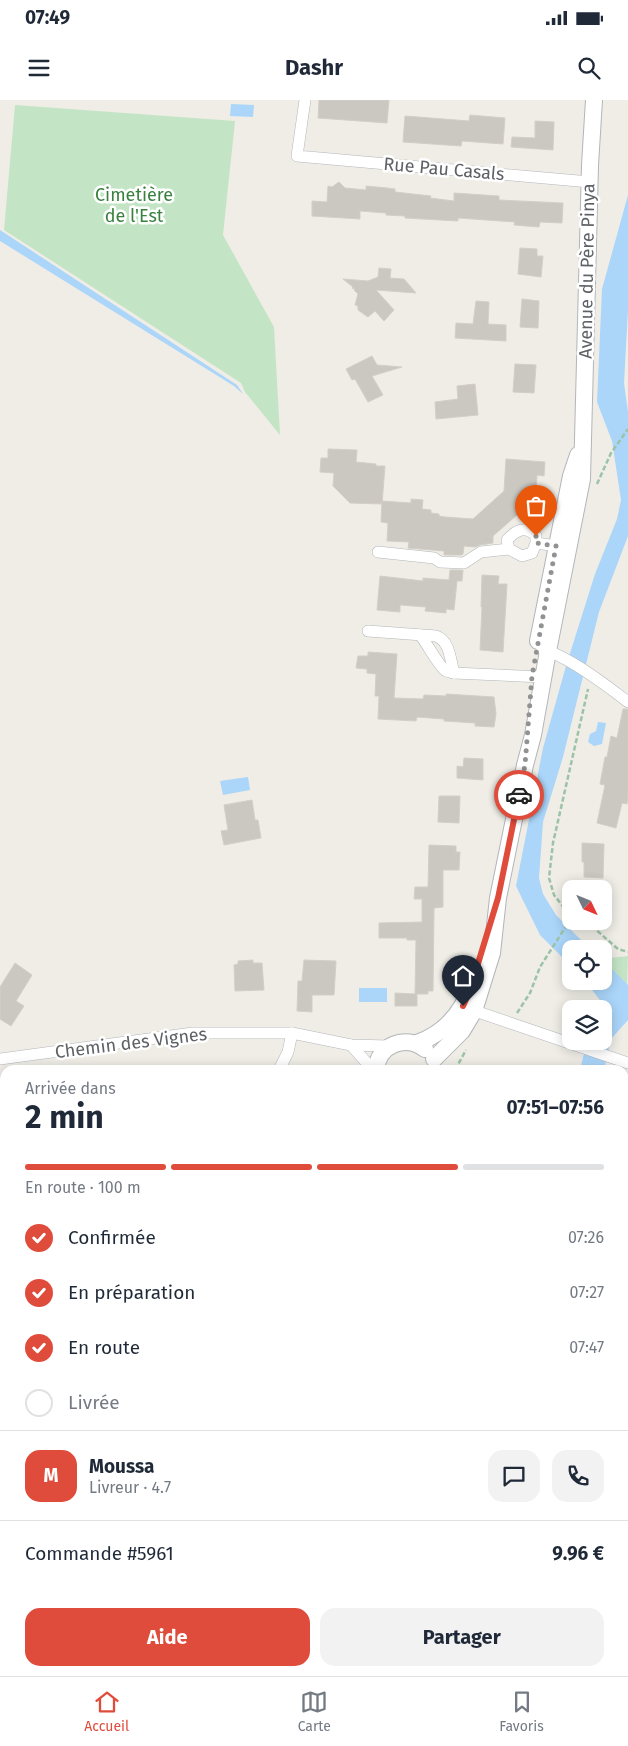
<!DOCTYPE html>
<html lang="fr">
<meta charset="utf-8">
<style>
body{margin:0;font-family:"Fira Sans",sans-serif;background:#f2f2f3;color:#1f2937;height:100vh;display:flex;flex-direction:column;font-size:19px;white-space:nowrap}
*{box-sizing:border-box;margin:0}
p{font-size:16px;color:#747a83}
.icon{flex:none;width:28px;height:28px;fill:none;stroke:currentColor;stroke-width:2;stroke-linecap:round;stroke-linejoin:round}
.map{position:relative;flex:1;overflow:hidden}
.panel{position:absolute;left:0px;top:965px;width:629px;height:611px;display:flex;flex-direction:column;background:#fff;border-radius:15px 15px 0 0;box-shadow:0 2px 12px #0003}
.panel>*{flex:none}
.needle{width:32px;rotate:133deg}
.tools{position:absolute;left:562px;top:780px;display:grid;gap:10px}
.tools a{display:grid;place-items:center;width:50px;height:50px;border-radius:10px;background:#fff;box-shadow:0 2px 12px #0003;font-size:25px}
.pin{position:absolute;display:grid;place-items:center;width:42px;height:42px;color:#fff;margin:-51px -21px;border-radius:50% 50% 50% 0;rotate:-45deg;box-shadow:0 0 5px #0007}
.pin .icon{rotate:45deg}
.courier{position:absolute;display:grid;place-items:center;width:50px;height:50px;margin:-25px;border:4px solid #e04c3b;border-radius:50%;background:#fff;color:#222;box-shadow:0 1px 6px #0007}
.summary em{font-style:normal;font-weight:700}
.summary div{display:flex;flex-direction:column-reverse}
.summary{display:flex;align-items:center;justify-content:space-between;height:85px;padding:0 25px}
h1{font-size:32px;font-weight:700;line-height:38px}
.bar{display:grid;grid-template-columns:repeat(4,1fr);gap:8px 5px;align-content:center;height:60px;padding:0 25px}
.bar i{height:6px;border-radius:4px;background:#e0e1e3}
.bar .current{background:#e04c3b}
.bar p{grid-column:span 4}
.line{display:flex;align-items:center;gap:12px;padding:0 25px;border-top:1px solid #e0e1e3}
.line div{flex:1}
.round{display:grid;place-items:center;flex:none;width:52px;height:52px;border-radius:15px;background:#f2f2f3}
ol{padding:0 25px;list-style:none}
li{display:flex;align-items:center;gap:15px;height:55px}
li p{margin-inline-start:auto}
li .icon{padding:5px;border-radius:50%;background:#e04c3b;color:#fff;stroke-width:4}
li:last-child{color:#747a83}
li i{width:28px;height:28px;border:2px solid #e0e1e3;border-radius:50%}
.action{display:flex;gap:10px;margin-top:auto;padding:10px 25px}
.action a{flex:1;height:58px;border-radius:15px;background:#e04c3b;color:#fff;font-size:20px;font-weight:700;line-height:58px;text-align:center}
.action a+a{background:#f2f2f3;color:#1f2937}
.status{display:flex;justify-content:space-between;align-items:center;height:35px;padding:0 25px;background:#fff;direction:ltr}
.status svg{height:14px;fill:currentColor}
header{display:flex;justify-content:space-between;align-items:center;height:65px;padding:0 25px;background:#fff;font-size:22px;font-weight:700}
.menu{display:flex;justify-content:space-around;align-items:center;height:70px;border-top:1px solid #e0e1e3;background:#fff;font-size:14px;color:#747a83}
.menu a{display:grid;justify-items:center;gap:2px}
.menu .current{color:#e04c3b}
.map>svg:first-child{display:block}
.industrial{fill:#dedcd8}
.green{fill:#c4e5c5}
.water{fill:#abd6fa}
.building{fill:#cbc8c2;stroke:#d3cfc5}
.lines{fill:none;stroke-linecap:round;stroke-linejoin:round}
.lane-casing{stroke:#b3b6ba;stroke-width:7}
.street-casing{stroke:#b3b6ba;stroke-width:12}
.secondary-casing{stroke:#b2b5ba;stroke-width:18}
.path{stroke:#9cc3a8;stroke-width:2.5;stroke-dasharray:5 2.5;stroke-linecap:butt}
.lane{stroke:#fff;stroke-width:5.5}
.street{stroke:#fff;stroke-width:11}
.secondary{stroke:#fff;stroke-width:16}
.done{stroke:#919292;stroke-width:5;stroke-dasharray:0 9}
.route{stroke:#e04c3b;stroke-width:6}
.labels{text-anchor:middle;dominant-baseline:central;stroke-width:5;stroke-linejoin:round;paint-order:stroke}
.street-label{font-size:18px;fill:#5e6165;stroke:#fff}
.park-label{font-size:18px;fill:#39813f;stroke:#fff}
</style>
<div class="status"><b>07:49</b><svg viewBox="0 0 49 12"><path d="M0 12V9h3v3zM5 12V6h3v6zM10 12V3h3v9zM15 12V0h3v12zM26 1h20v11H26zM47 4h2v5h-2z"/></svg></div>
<header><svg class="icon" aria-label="menu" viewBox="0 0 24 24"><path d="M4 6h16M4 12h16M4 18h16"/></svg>Dashr<svg class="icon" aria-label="search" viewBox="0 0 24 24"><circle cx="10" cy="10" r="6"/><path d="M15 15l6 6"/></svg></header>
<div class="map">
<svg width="628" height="1576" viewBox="0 0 628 1576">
<rect width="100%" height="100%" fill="#efede6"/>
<g class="industrial">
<polygon points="624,1497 628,1499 628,1576 457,1576 458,1571 624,1571"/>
<polygon points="144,1571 372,1571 371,1576 141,1576"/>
</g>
<g class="green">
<polygon points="15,5 235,21 223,135 274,227 280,335 245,292 241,283 4,130"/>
<polygon points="604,853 610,858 628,856 627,885 604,861"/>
</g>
<g class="water">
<polygon points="231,4 254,5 253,17 230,16"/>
<polygon points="628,95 628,210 624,283 628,312 628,436 599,512 563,657 543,722 539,778 543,794 556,815 590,849 571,849 571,866 540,835 516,786 543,648 566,566 595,474 617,419 621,400 612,341 597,302 602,189"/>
<polygon points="0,130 237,285 243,294 234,286 0,141"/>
<polygon points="598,622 606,623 602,644 594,646 588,642 590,634 596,631"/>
<polygon points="248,677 250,690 223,695 220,681"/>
<polygon points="604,861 628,885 628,920 611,939 604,970 580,970 587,941 604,941 604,913 607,909 585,881 604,881"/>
<rect x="359" y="888" width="28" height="14"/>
</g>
<g class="building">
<polygon points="319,0 389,0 387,23 318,18"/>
<polygon points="470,15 505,18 503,44 462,41 461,46 403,42 405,16 469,21"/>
<polygon points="535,21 554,22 553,50 511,47 512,37 535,38"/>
<polygon points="339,82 345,88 366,90 366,86 387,88 395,89 395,92 431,96 430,98 454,101 454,93 499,96 499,100 563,103 562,123 540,122 539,127 514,125 515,122 458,118 458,121 405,118 405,116 386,115 386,113 360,111 360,119 312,116 312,101 327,102 328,86 332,87"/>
<polygon points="520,148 537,149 537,156 543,156 541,177 518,174"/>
<polygon points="379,168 391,169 390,178 404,179 416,193 376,190 394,210 384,221 375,211 368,217 358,210 358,206 355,205 358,194 354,190 355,189 352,188 353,187 343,179 368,181 378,177"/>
<polygon points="522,199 539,201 538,228 520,227"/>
<polygon points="476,201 489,202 488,224 506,225 506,241 455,238 456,223 473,224"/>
<polygon points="372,256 377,265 402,267 372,276 383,295 368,302 355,279 352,280 346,269"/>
<polygon points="515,264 536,265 534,293 513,292"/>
<polygon points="475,284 478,315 436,319 435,302 458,299 457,286"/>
<polygon points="328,349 357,350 356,362 376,364 376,366 385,366 382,404 350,403 333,386 334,373 320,372 321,358 328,358"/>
<polygon points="506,359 545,362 544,376 537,375 536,391 530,390 529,417 517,415 493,436 493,443 480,445 475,447 464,446 463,454 462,455 444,455 444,451 408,448 409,442 387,441 388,423 381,422 382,401 411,403 411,399 423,400 422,409 431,410 431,413 439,414 439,416 445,417 473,419 504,391"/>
<polygon points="450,470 463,470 462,481 457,481 454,510 446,509 446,513 425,511 426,507 400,505 400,512 377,510 380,476 423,481 423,478 449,480"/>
<polygon points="482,475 499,476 498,484 507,484 503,552 480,550 482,507 481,507"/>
<polygon points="368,552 397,554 394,598 423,599 424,595 446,596 446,594 494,597 496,614 494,627 475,626 475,623 444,621 444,619 417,617 416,621 378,619 379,596 375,596 376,574 367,573 367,569 356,568 358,556 368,556"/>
<polygon points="623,609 628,609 628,697 627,704 622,703 616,728 597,723 605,685 600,684 605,657 607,657 611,636 617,638"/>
<polygon points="464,658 483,659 483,680 457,678 457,666 463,667"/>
<polygon points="439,696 460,696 459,723 438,722"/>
<polygon points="252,700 255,720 258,720 261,738 224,745 221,731 228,730 224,705"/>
<polygon points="582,743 604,744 603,778 584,777 584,762 582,762"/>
<polygon points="429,745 456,746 456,752 460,752 459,770 443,770 443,807 434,808 433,891 428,891 428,894 417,894 417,906 395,906 395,893 415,894 416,840 407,840 407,838 379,838 379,823 422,822 422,799 414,799 415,787 428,787"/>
<polygon points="253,860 253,863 262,863 264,890 235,891 234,865 238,864 238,861"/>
<polygon points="304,860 336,861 334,895 312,895 312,912 297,911 298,881 302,881"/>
<polygon points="15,863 32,875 16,901 24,906 11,926 0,919 0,887"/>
</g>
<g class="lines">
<defs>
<g id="lane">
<polyline points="624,1438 628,1440"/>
<polyline points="164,1576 166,1571"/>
<polyline points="201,1576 203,1571"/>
</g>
<g id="street">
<polyline points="305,0 297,56 590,82"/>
<path d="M536 443V436C525 425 516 430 507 440L509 449 522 456 532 453 536 443 564 447"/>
<polyline points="378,452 434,458 440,462 464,463 481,452 509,449"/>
<path d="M368 531 436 536C450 541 450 559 454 573L543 577"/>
<path d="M420 535C427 543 439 567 446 571 448 572 451 572 454 573"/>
<path d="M542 549C568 556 606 585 628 602"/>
<polyline points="469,909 628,963"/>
<polyline points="351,945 373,970"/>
<polyline points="0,959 193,933 292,933 351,945 389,946"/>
<polyline points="279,970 288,952 292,933"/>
<polyline points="0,1076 5,1072"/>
<polyline points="0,1148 5,1150"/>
<polyline points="0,1342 5,1345"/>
<polyline points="0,1516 5,1507"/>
</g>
<g id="secondary">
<polyline points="538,541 571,376 578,355"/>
<path d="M417 943C446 933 464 910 473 881"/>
<polyline points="434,959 462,931 474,911 492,853 498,798 525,665 533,635 548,551 582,379 590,65 594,0"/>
<path d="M376 970C378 945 405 934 425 949"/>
<polyline points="106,1576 109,1571"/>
</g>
</defs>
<use href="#lane" class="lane-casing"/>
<use href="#street" class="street-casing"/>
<use href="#secondary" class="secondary-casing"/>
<g class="path">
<polyline points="597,384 611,353 628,329"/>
<polyline points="586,821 618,849 628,852"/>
<polyline points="517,913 530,893 540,867 568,823 569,814 554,795 549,778 553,743 588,589"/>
<polyline points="455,970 466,950"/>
<polyline points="0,1246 5,1236"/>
<polyline points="138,1576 140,1571"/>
</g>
<use href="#lane" class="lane"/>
<use href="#street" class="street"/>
<use href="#secondary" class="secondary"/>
</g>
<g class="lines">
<polyline class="done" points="519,695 525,665 532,576 556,446 536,443 536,436"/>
<polyline class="route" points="463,906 469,893 498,798 519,695"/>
</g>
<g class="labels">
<g class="street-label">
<text transform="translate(444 69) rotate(5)">Rue Pau Casals</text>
<text transform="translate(587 171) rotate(-89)">Avenue du Père Pinya</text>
<text transform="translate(131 943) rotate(-7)">Chemin des Vignes</text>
</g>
<g class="park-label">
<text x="134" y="95">Cimetière<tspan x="134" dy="21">de l'Est</tspan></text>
</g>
</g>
</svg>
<div class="tools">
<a><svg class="needle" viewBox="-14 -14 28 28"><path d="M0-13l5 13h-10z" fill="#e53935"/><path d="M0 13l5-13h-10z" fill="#747a83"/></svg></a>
<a><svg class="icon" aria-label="locate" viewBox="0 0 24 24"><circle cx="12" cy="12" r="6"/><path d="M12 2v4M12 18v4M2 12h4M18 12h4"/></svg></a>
<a><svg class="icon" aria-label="layers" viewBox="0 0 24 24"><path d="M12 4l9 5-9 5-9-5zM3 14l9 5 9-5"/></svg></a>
</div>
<div class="pin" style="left:536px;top:436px;background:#ea580c"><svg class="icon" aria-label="bag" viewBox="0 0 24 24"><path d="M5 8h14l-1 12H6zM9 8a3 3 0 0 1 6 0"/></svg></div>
<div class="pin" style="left:463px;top:906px;background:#1f2937"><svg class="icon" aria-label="home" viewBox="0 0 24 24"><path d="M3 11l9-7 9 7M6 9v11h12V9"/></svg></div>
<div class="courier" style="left:519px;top:695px"><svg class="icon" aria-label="car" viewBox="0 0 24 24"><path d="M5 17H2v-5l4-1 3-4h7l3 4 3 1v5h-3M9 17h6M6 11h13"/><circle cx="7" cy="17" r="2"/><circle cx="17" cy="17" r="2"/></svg></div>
<section class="panel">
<div class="summary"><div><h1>2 min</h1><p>Arrivée dans</p></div><em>07:51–07:56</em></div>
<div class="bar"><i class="current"></i><i class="current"></i><i class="current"></i><i></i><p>En route · 100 m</p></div>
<ol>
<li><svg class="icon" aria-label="check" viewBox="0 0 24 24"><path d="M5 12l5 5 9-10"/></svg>Confirmée<p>07:26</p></li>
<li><svg class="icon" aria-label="check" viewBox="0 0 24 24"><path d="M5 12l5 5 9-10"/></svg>En préparation<p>07:27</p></li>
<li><svg class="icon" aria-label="check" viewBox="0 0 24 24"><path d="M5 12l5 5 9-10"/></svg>En route<p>07:47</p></li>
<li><i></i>Livrée</li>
</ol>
<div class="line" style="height:90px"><b class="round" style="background:#e04c3b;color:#fff">M</b><div><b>Moussa</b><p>Livreur · 4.7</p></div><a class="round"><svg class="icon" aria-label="chat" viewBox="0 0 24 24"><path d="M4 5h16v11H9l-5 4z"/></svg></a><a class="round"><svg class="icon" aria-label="phone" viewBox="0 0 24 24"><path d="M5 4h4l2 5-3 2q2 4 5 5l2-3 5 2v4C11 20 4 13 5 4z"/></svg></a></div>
<div class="line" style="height:65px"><div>Commande #5961</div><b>9.96 €</b></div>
<div class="action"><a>Aide</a><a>Partager</a></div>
</section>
</div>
<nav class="menu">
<a class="current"><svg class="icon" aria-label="home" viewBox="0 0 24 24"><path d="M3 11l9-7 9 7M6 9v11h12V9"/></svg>Accueil</a>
<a><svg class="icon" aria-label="map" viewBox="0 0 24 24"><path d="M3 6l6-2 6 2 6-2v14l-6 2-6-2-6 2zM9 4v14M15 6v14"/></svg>Carte</a>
<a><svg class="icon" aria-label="saved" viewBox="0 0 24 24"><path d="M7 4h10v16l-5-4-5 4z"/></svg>Favoris</a>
</nav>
